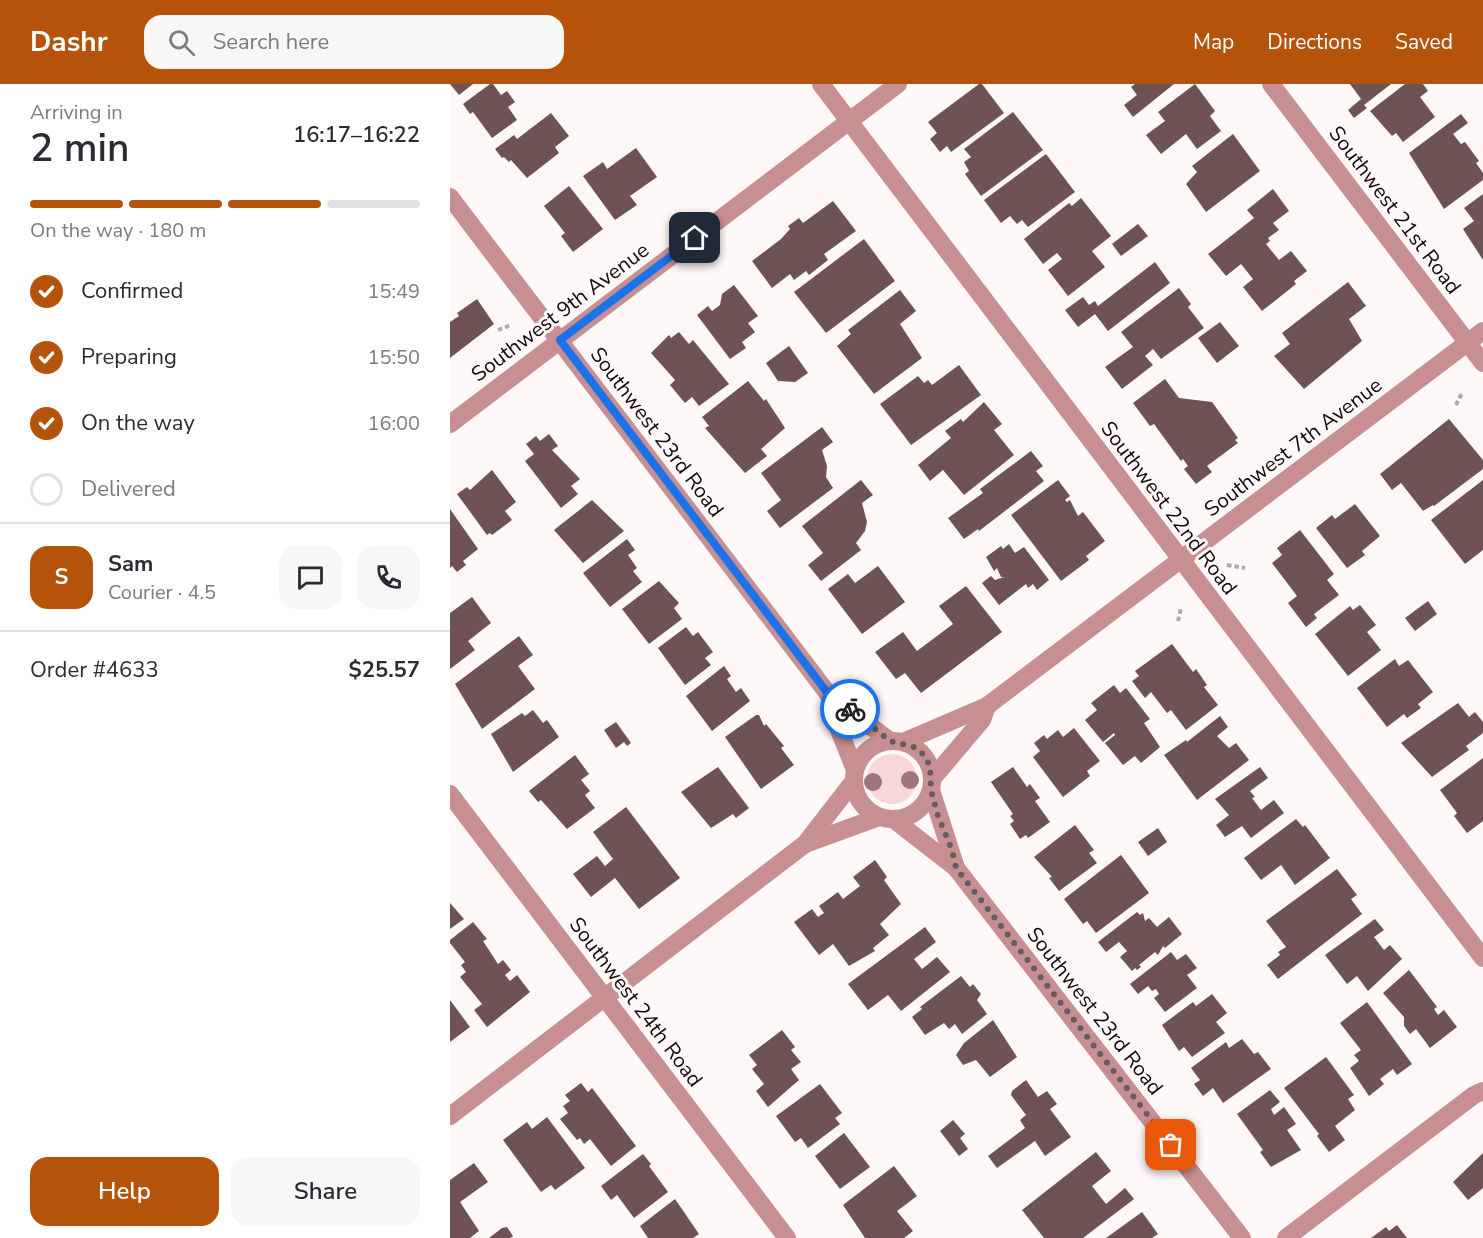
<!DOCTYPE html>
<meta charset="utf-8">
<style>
body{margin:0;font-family:"Nunito Sans",sans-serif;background:#f7f7f7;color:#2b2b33;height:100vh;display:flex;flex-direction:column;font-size:22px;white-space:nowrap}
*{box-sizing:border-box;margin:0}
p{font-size:20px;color:#7c7c81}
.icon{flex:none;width:33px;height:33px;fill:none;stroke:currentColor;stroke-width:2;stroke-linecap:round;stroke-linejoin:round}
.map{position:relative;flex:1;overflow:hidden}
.details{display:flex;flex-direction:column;background:#fff;width:450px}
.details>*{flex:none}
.pin{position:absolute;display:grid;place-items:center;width:51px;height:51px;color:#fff;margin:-26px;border-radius:12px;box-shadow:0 3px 9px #0006}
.courier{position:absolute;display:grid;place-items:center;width:60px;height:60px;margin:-30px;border:4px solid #1a73e8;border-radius:50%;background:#fff;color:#222;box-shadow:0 2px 8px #0007}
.summary em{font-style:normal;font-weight:600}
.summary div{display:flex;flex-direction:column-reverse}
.summary{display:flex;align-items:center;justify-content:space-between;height:102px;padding:0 30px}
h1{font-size:39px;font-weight:600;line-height:45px}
.bar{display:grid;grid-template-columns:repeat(4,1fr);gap:9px 6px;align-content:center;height:72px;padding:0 30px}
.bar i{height:8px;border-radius:4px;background:#e1e1e2}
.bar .selected{background:#b45309}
.bar p{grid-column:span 4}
.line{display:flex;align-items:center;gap:15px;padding:0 30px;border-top:2px solid #e1e1e2}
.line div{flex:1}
.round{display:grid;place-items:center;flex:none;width:63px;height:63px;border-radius:18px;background:#f7f7f7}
ol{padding:0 30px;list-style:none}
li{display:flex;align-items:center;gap:18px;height:66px}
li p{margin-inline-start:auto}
li .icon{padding:6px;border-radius:50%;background:#b45309;color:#fff;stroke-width:4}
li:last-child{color:#7c7c81}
li i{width:33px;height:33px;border:3px solid #e1e1e2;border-radius:50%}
.cta{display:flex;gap:12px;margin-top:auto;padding:12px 30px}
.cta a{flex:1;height:69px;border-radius:18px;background:#b45309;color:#fff;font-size:24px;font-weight:600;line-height:69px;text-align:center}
.cta a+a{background:#f7f7f7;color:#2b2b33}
header{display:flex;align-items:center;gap:36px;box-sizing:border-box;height:84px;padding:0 30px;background:#b45309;color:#fff}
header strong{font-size:28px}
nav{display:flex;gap:33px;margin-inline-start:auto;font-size:21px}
.search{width:420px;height:54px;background:#f7f7f7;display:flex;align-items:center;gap:15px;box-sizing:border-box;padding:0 21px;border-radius:18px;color:#7c7c81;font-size:22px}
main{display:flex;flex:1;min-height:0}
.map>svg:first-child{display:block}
.green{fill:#f7d7d8}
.building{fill:#6f5354}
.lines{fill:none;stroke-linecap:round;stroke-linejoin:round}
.path{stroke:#b1a9a9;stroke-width:4;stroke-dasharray:4.5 3;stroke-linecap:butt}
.street{stroke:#c88f92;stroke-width:18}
.tree{fill:#9f767d}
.done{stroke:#675d5e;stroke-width:6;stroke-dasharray:0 10.8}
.route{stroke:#1a73e8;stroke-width:8}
.labels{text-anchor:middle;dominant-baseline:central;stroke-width:6;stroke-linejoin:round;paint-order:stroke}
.street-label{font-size:21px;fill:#150a0b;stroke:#fff8f8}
</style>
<header>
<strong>Dashr</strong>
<div class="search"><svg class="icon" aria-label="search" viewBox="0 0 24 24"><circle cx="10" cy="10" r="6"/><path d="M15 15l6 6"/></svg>Search here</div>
<nav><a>Map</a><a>Directions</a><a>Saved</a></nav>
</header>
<main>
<section class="details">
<div class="summary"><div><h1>2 min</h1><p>Arriving in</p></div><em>16:17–16:22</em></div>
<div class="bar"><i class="selected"></i><i class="selected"></i><i class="selected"></i><i></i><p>On the way · 180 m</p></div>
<ol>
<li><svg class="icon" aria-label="check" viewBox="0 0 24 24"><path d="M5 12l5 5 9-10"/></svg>Confirmed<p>15:49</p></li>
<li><svg class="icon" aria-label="check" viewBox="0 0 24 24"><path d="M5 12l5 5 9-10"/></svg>Preparing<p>15:50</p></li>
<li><svg class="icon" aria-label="check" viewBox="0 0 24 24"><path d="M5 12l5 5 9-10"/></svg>On the way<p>16:00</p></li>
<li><i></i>Delivered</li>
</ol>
<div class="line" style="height:108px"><b class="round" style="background:#b45309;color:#fff">S</b><div><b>Sam</b><p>Courier · 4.5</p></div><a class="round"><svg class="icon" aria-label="chat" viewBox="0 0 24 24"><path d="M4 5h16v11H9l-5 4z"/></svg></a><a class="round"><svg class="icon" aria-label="phone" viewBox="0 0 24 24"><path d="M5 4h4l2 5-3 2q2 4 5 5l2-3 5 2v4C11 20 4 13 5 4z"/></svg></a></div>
<div class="line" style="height:78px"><div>Order #4633</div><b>$25.57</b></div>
<div class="cta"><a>Help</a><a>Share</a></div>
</section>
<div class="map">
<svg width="1033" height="1154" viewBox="0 0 1033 1154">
<rect width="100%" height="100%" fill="#fff8f8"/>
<circle class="green" cx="442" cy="695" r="25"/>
<g class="building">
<polygon points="0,0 23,0 9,11"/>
<polygon points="40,0 43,0 51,11 57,7 65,18 58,23 67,36 42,54 23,28 20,30 13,20"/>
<polygon points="529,0 532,0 554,29 501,68 497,62 490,68 480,55 487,49 478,38"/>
<polygon points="685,0 724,0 683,33 674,21 687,11 681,3"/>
<polygon points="745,0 765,27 760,32 771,47 747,65 736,50 711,70 696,51 715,37 708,28"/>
<polygon points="900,0 941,0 914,21 917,24 904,34 898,26 911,15"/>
<polygon points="955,0 973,0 978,7 970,13 985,33 953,58 946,49 942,52 920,27"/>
<polygon points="563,28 593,66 531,112 515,90 519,87 514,78 521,73 514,65"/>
<polygon points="101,29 119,52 105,63 109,69 77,94 61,76 59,78 54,73 52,74 45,65 64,51 67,55"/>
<polygon points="1011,30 1018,39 1003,50 1011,60 1015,58 1029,77 1026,79 1033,89 1033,96 994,125 959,69"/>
<polygon points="783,50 810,87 756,128 736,100 747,88 742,82"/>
<polygon points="186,64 207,93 180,112 187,121 165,136 133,92 153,78 157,85"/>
<polygon points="596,70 625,108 578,143 572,136 567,140 560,132 551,139 534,116"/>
<polygon points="119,102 153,145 123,168 111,152 115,149 94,122"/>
<polygon points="823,105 839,127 823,139 829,146 818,154 820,157 816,160 829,176 841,167 857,187 844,197 846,200 812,227 793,203 803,195 791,180 776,192 758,170 804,134 797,126"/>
<polygon points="1033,110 1033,176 1013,145 1024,137 1014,124"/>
<polygon points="631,114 661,152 642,167 655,183 618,212 598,186 612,175 607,169 593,180 574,155 619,119 622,122"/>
<polygon points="383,117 406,147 374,170 378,176 359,191 356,187 344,196 340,190 322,204 302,177 331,155 340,145 338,142 349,134 353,139"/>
<polygon points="688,140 698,152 671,172 662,160"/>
<polygon points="414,155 445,197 376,249 344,208"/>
<polygon points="705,178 720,199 658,247 645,230 628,243 615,226 633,213 639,221 645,217 648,222"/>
<polygon points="898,198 916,222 899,235 912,257 854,305 824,272 840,260 832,249"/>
<polygon points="284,201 308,232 298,239 305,248 292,258 296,264 280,275 247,231 258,222 262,227 270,221 272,210"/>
<polygon points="729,204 741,220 738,223 754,244 711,275 703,265 695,272 703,281 672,305 655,283 683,263 671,248"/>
<polygon points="450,206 466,227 450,240 472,274 424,310 387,262 401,250 398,246"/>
<polygon points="27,215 44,240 0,274 0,238 9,232 7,229"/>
<polygon points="770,238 789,262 767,279 748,254"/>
<polygon points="229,248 239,260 243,256 279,300 249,322 242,313 235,319 220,301 225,296 201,269 219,251 221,254"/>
<polygon points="339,262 358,289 345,298 328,297 316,279"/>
<polygon points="509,281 531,311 461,361 430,320 468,292 474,299 478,296 482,301"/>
<polygon points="715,295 729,314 762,318 788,354 785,356 788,359 757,382 762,388 746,400 734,385 738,382 733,375 731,377 704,340 700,342 683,319"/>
<polygon points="298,297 314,317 316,315 335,344 311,365 317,372 295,389 255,344 259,342 252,333"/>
<polygon points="534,318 552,340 544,346 564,371 514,411 493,386 480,397 468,381 501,354 495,347 511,335 513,338"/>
<polygon points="999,335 1033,376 1033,385 984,422 983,421 973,427 951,399 942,406 930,390"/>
<polygon points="372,343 383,358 372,366 377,382 376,393 383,404 330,444 317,427 331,416 311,389"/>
<polygon points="99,350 108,362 102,366 130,395 121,402 128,410 111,424 75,377 84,370 76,360 86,352 90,357"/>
<polygon points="581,367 593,382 586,387 594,397 529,447 528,445 514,455 498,434 533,409 530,405"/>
<polygon points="42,386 66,418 55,427 62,436 42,451 40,449 37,451 7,410 17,403 20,406"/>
<polygon points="411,396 423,411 412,419 417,438 415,447 406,459 411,466 371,497 358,481 373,469 352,442"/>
<polygon points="608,396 620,412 615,416 617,418 620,416 628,432 633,428 655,457 636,472 639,476 611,497 561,431"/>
<polygon points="1033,396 1033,466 1015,480 981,436"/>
<polygon points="142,416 174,447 133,479 104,446"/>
<polygon points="905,420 930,452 912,467 915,471 897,484 866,444 882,431 885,435"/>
<polygon points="0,425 28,465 13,477 16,481 7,488 2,482 0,484"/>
<polygon points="850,446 884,490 877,496 889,511 864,530 867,534 856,543 838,519 847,512 822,479 832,471 827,464"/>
<polygon points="177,455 185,466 178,471 187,484 183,487 192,498 160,523 133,489"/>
<polygon points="559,460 565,469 574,463 599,496 587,506 583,500 578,504 576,500 549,521 532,499 541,492 545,496 554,493 551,493 547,484 544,487 536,473 551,462 553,465"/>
<polygon points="428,482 455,518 412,550 378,505 398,490 405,499"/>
<polygon points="209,497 229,519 224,524 232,535 199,560 172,525"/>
<polygon points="516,502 552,548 471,609 455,589 446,595 425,568 453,548 467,567 503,540 489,522"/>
<polygon points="22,513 41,539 18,557 25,566 0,585 0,529"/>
<polygon points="978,517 987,530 965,547 955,534"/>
<polygon points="910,521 926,541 917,548 931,566 898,592 865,550 900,522 903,526"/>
<polygon points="236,543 243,552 248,548 263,568 255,574 261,581 235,601 208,564"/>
<polygon points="69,552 83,571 68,582 85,605 32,645 5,600"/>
<polygon points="722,560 743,588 746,585 757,601 754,603 768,621 736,646 721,626 717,629 701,608 695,614 682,597 689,592 685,587"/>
<polygon points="945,575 949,582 958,576 983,608 968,620 971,624 957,634 954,630 937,643 907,604"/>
<polygon points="274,582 281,592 277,595 286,608 291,604 300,617 262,647 236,612"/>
<polygon points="664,601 670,609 676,604 700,635 694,639 710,663 691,679 685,672 673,681 655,659 665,651 664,649 653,658 635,636 647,626 641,619"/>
<polygon points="1008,619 1019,633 1025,628 1033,638 1033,649 1016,662 1019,666 982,693 951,659"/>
<polygon points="83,626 93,639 97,636 109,653 63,688 41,650 72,629 75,632"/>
<polygon points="306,631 309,631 314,642 316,640 334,662 331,664 344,681 311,705 275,653"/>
<polygon points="770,632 778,643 767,652 779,664 786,659 799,676 747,716 714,671 736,656 737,658"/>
<polygon points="166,638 181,659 177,662 174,658 166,664 154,646"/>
<polygon points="624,644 650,677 637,687 640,692 613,713 583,673 590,667 584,659 594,651 597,655 608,646 613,653"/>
<polygon points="125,671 139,690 131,696 140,707 135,711 145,724 117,745 91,716 88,718 79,707"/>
<polygon points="1033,674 1033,737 1017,749 1004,732 1007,729 990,706"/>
<polygon points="268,683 299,724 286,734 283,730 261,744 231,708"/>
<polygon points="563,683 577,703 580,700 590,714 585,717 600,738 578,754 576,751 570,755 560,740 564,737 560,732 563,730 541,698"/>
<polygon points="810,683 818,694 800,707 805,713 802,714 811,726 824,716 834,729 801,754 792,742 775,753 766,741 779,731 765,715"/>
<polygon points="176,723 230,794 189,825 165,794 141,813 123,790 147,772 155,782 163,775 143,748"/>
<polygon points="846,735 853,743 855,741 880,774 845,801 831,781 811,796 794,774"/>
<polygon points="625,741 644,766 639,769 647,779 609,807 599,794 602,793 584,773"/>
<polygon points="708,744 717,758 698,772 688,758"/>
<polygon points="671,771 699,809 646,849 637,837 633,840 614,815"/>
<polygon points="425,776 437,793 434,796 451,820 430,840 439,851 423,864 425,867 399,882 383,860 369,871 344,838 362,825 368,833 374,829 369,822 388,808 393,815 410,802 403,793"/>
<polygon points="887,785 907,811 901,815 912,830 828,895 817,881 830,871 828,868 836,863 816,837"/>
<polygon points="0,819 14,835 0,845"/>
<polygon points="687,828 690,831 693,829 695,837 699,834 707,843 719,833 732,850 715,864 713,862 708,871 705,868 689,881 691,883 687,886 685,884 682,887 670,873 677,867 669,858 656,868 648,858"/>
<polygon points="925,835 934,846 924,853 934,866 940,861 952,875 918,907 907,892 897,900 875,871"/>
<polygon points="23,838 37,855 33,857 48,880 53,876 61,886 55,891 60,897 67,891 80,908 37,943 24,926 32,920 10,893 16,888 11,881 15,878 0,859 0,856"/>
<polygon points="475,843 486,858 464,875 472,885 487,873 500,888 451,927 438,911 418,926 398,900"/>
<polygon points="721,868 727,876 736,870 747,884 737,891 747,904 715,928 704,914 709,910 706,905 702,907 698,902 688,910 680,900"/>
<polygon points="959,886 987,923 984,925 988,931 994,926 1007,943 980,964 966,945 960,950 954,942 954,933 933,909"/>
<polygon points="511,892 520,903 523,900 531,910 527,916 537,930 512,950 505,940 499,945 494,939 475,951 462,933 472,925 470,923"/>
<polygon points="762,910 777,929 766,938 775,949 742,973 734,963 729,967 712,941 743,918 746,922"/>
<polygon points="0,916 20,943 0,958"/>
<polygon points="917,918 962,980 947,991 943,985 930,995 934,1000 919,1012 900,984 909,977 904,971 911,966 890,939"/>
<polygon points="543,936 567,973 540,993 526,976 513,981 506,971 514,959"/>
<polygon points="332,946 345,963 341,966 351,978 341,985 349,996 318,1023 306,1007 314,1000 302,985 307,981 299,971"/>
<polygon points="792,955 804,970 808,968 821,985 773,1019 763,1004 753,1012 744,1000 750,996 741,984 776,958 779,964"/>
<polygon points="876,973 904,1011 898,1015 905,1026 885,1042 895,1056 879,1068 867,1052 869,1050 834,1004"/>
<polygon points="576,996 588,1013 597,1007 607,1020 600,1025 621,1053 595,1072 585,1057 547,1084 538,1072 575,1044 570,1036 576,1031 561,1011 562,1007"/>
<polygon points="131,999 138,1008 142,1004 186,1062 161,1082 140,1055 134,1060 130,1054 127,1056 110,1035 118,1029 113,1022 120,1017 115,1011"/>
<polygon points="370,1000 392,1029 385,1034 390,1040 358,1064 351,1054 345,1058 326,1032"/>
<polygon points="820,1006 830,1018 821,1025 824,1031 834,1023 846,1040 837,1046 851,1066 821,1083 810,1068 813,1066 787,1030"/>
<polygon points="97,1033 135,1084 105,1106 101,1101 91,1108 53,1056 77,1038 82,1045"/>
<polygon points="503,1036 515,1050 510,1054 518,1065 509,1072 490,1047"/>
<polygon points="394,1049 420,1083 390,1105 365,1072"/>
<polygon points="646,1068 661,1087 642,1102 656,1120 675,1104 684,1115 633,1154 594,1154 572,1126"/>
<polygon points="1033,1069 1033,1104 1018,1116 1003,1098"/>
<polygon points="193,1070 201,1080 199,1082 218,1108 184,1134 167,1111 161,1116 151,1102"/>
<polygon points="24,1079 38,1098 10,1118 29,1147 20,1154 0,1154 0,1096"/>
<polygon points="444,1082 467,1112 447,1127 463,1147 454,1154 415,1154 393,1121"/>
<polygon points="225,1115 249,1150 243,1154 198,1154 190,1142"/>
<polygon points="692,1128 708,1150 702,1154 656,1154"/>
<polygon points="947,1141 957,1154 921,1154 936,1143 939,1147"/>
<polygon points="57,1143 63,1152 60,1154 39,1154 52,1144"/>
</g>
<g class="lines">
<g class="path">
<polyline points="48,246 61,241"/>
<polyline points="1006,321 1012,309"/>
<polyline points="777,481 795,484"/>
<polyline points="728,537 731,524"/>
</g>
<g class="street">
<polyline points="371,0 1033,874"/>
<polyline points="821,0 1033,279"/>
<polyline points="0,113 379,611 440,657"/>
<polyline points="0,340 448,0"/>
<polyline points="379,611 383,631 405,686"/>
<circle cx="443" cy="696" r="39"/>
<polyline points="453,658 537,622 1033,247"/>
<polyline points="482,695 532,636 537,622"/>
<polyline points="481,706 506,784"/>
<polyline points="0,710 337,1154"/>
<polyline points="443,735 506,784 792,1154"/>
<polyline points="355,760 429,733"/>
<polyline points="0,1032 355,760 403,698"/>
<polyline points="836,1154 1024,1011 1033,1007"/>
</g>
</g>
<g class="tree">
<circle cx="460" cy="696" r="9"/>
<circle cx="423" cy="698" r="9"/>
</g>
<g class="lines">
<polyline class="done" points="400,625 440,657 464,663 474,671 480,682 481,706 488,732 502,766 506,784 721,1061"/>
<polyline class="route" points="245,154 110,256 379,611 400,625"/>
</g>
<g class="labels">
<g class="street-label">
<text transform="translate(945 126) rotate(53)">Southwest 21st Road</text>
<text transform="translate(110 228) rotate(-37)">Southwest 9th Avenue</text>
<text transform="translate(207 348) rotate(53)">Southwest 23rd Road</text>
<text transform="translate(843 363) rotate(-37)">Southwest 7th Avenue</text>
<text transform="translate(719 424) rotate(53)">Southwest 22nd Road</text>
<text transform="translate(186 918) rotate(53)">Southwest 24th Road</text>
<text transform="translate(645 927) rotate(52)">Southwest 23rd Road</text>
</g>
</g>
</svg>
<div class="pin" style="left:721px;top:1061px;background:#ea580c"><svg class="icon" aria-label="bag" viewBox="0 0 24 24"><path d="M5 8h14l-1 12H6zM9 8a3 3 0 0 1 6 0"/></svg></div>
<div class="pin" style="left:245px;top:154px;background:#1f2937"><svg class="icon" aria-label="home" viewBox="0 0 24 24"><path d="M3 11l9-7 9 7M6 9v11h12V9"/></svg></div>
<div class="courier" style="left:400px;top:625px"><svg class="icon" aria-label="bike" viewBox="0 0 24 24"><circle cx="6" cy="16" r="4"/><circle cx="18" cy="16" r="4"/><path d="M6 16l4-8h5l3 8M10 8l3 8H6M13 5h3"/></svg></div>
</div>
</main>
